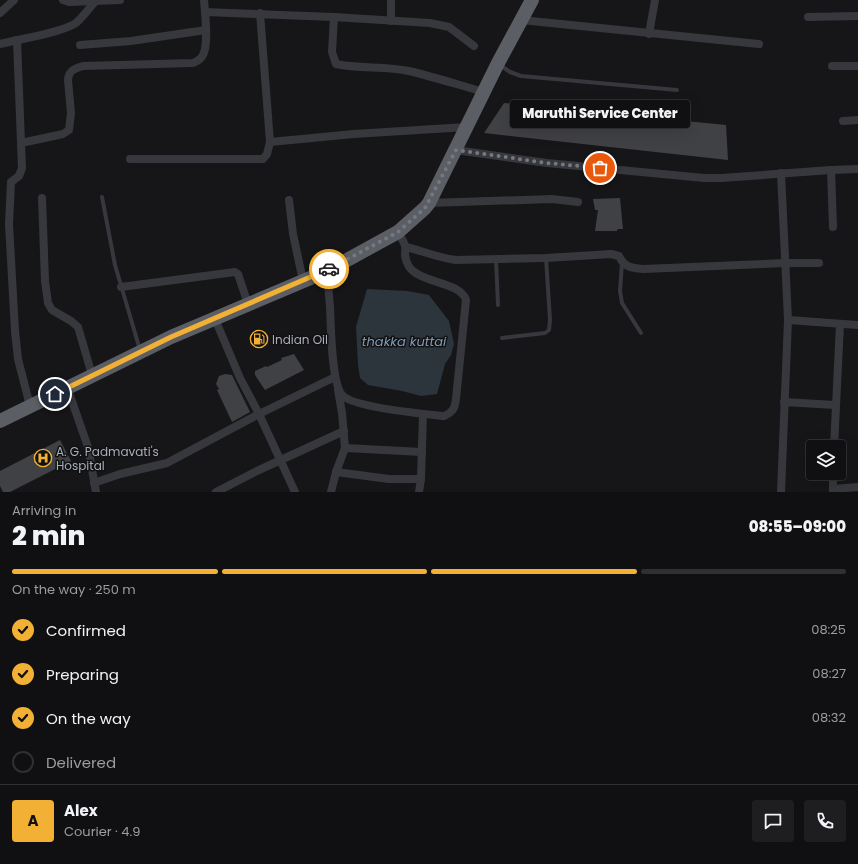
<!DOCTYPE html>
<meta charset="utf-8">
<style>
body{margin:0;font-family:Poppins,sans-serif;background:#1e1e20;color:#f1f3f6;height:100vh;display:flex;flex-direction:column;font-size:15px;white-space:nowrap}
*{box-sizing:border-box;margin:0}
p{font-size:13px;color:#9c9d9f}
.icon{flex:none;width:22px;height:22px;fill:none;stroke:currentColor;stroke-width:2;stroke-linecap:round;stroke-linejoin:round}
.map{position:relative;height:492px;overflow:hidden}
.side{display:flex;flex-direction:column;background:#101012;flex:1}
.side>*{flex:none}
.buttons{position:absolute;left:806px;top:440px;display:grid;gap:8px}
.buttons a{display:grid;place-items:center;width:40px;height:40px;border-radius:4px;background:#101012;box-shadow:0 4px 16px #0002,0 0 0 1px #303032;font-size:20px}
.pin{position:absolute;display:grid;place-items:center;width:34px;height:34px;color:#fff;margin:-17px;border:2px solid #fff;border-radius:50%;box-shadow:0 1px 4px #0007}
.courier{position:absolute;display:grid;place-items:center;width:40px;height:40px;margin:-20px;border:3px solid #f2b134;border-radius:50%;background:#fff;color:#222;box-shadow:0 1px 5px #0007}
.bubble{position:absolute;height:28px;border-radius:4px;background:#101012;box-shadow:0 4px 16px #0002,0 0 0 1px #303032;font-size:13px;font-weight:800;line-height:28px;text-align:center}
.overview em{font-style:normal;font-weight:800}
.overview div{display:flex;flex-direction:column-reverse}
.overview{display:flex;align-items:center;justify-content:space-between;height:68px;padding:0 12px}
h1{font-size:26px;font-weight:800;line-height:30px}
.bar{display:grid;grid-template-columns:repeat(4,1fr);gap:6px 4px;align-content:center;height:48px;padding:0 12px}
.bar i{height:5px;border-radius:3px;background:#303032}
.bar .selected{background:#f2b134}
.bar p{grid-column:span 4}
.line{display:flex;align-items:center;gap:10px;padding:0 12px;border-top:1px solid #303032}
.line div{flex:1}
.round{display:grid;place-items:center;flex:none;width:42px;height:42px;border-radius:4px;background:#1e1e20}
ol{padding:0 12px;list-style:none}
li{display:flex;align-items:center;gap:12px;height:44px}
li p{margin-inline-start:auto}
li .icon{padding:4px;border-radius:50%;background:#f2b134;color:#111;stroke-width:4}
li:last-child{color:#9c9d9f}
li i{width:22px;height:22px;border:2px solid #303032;border-radius:50%}
.map>svg:first-child{display:block}
.water{fill:#2c353c}
.building{fill:#404145}
.lines{fill:none;stroke-linecap:round;stroke-linejoin:round}
.service{stroke:#37383d;stroke-width:4}
.minor{stroke:#37383d;stroke-width:8}
.trunk{stroke:#5b5e65;stroke-width:14}
.done{stroke:#757880;stroke-width:4;stroke-dasharray:0 7.2}
.route{stroke:#f2b134;stroke-width:5}
.labels{text-anchor:middle;dominant-baseline:central;stroke-width:3;stroke-linejoin:round;paint-order:stroke}
.poi-label{font-size:12px;fill:#a8adb8;stroke:#111113;text-anchor:start}
.water-label{font-size:13px;font-style:italic;fill:#7f9bb3;stroke:#111113}
</style>
<div class="map">
<svg width="858" height="492" viewBox="0 0 858 492">
<rect width="100%" height="100%" fill="#161618"/>
<polygon class="water" points="367,289 407,291 429,295 449,321 454,344 451,355 445,364 437,394 421,396 402,391 368,385 360,378 358,364 356,327"/>
<g class="building">
<polygon points="504,103 726,125 728,160 484,133"/>
<polygon points="620,198 623,229 618,229 617,231 595,231 598,210 595,210 593,199"/>
<polygon points="294,354 304,370 265,390 255,375 255,371 266,366 267,367 282,360 281,358"/>
<polygon points="225,374 232,375 250,412 232,422 217,390 219,389 216,384 219,376"/>
<polygon points="60,440 71,461 10,492 3,492 0,486 0,471"/>
</g>
<g class="lines">
<g class="service">
<polyline points="500,65 510,72 521,76 677,90"/>
<polyline points="102,197 115,265 140,350"/>
<polyline points="496,259 498,305"/>
<polyline points="622,263 620,291 622,303 641,333"/>
<polyline points="502,338 545,333 549,330 550,320 546,258"/>
</g>
<g class="minor">
<polyline points="63,0 69,2 120,0"/>
<polyline points="205,12 334,17 430,23 449,27 474,46"/>
<polyline points="0,13 14,0"/>
<polyline points="260,13 270,142 354,134 466,127"/>
<path d="M334 17 332 52 336 64C360 69 385 66 409 71 434 77 459 85 484 92"/>
<polyline points="808,17 858,16"/>
<polyline points="521,20 759,44"/>
<polyline points="391,21 391,0"/>
<polyline points="649,34 655,0"/>
<polyline points="17,40 22,168 19,176 11,182 9,224 15,331 18,359 30,406"/>
<path d="M0 44C19 39 61 33 76 23 83 17 89 8 95 2"/>
<polyline points="80,45 131,41 206,30"/>
<polyline points="832,66 858,66"/>
<polyline points="843,121 858,120"/>
<path d="M21 143 63 134 69 130 71 113 68 80C69 70 74 69 83 66L193 63C197 61 201 60 203 55 209 44 205 13 204 0"/>
<polyline points="456,150 547,163 704,178 722,178 831,170 858,169"/>
<polyline points="130,159 263,159 267,154 270,142"/>
<polyline points="831,170 833,227"/>
<polyline points="42,198 45,281 48,303 52,310 71,321 78,327 92,375"/>
<polyline points="289,200 293,234 303,281"/>
<polyline points="429,203 552,199 578,202"/>
<path d="M406 247C423 251 439 258 456 260L546 258 611 254 619 256C624 267 631 268 643 269L785 263H819"/>
<path d="M327 271C328 283 329 295 330 307 331 324 331 386 343 396 357 408 424 414 444 416 453 412 455 408 456 399L466 300C461 283 426 283 413 271 409 268 406 261 405 255 405 252 406 249 405 246 404 241 400 237 398 232"/>
<polyline points="121,287 235,272 238,274 248,304"/>
<polyline points="215,319 240,378 259,414 295,492"/>
<polyline points="788,320 858,325"/>
<polyline points="67,387 88,447 96,492"/>
<polyline points="784,402 835,405"/>
<polyline points="834,447 840,324"/>
<polyline points="345,448 422,452"/>
<polyline points="336,472 389,479 421,479"/>
<polyline points="94,483 120,474 167,463 259,414 335,377"/>
<polyline points="833,489 858,487"/>
<polyline points="216,492 259,470 344,431"/>
<polyline points="331,492 336,472 345,448 342,413 338,390"/>
<polyline points="419,492 421,479 423,414"/>
<polyline points="781,492 788,320 781,173"/>
<polyline points="833,492 833,473"/>
</g>
<polyline class="trunk" points="0,421 171,337 327,271 398,232 425,208 429,203 498,63 532,0"/>
</g>
<g class="lines">
<polyline class="done" points="329,269 398,232 425,208 456,150 547,163 600,168"/>
<polyline class="route" points="55,394 171,337 329,269"/>
</g>
<defs>
<symbol id="fuel-ring" viewBox="-11 -11 22 22"><circle r="9.5" fill="#111113" stroke="#f2b134" stroke-width="1.5"/><path d="M-5.5-6h7V0h2V4h1.3V-2.5L3-4.5l.8-.8L6-3V5H2.5V1h-1V6h-7ZM-4.2-4.7v3.2H.2V-4.7Z" fill="#f2b134"/></symbol>
<symbol id="hospital-ring" viewBox="-11 -11 22 22"><circle r="9.5" fill="#111113" stroke="#f2b134" stroke-width="1.5"/><path d="M-5-5h3v3.5h4V-5h3V5h-3V1.5h-4V5h-3Z" fill="#f2b134"/></symbol>
</defs>
<g fill-rule="evenodd">
<use href="#fuel-ring" x="249" y="329" width="20" height="20"/>
<use href="#hospital-ring" x="33" y="448" width="20" height="20"/>
</g>
<g class="labels">
<g class="poi-label">
<text x="272" y="339">Indian Oil</text>
<text x="56" y="451">A. G. Padmavati's<tspan x="56" dy="14">Hospital</tspan></text>
</g>
<g class="water-label">
<text x="404" y="341">thakka kuttai</text>
</g>
</g>
</svg>
<div class="buttons">
<a><svg class="icon" aria-label="layers" viewBox="0 0 24 24"><path d="M12 4l9 5-9 5-9-5zM3 14l9 5 9-5"/></svg></a>
</div>
<div class="pin" style="left:600px;top:168px;background:#ea580c"><svg class="icon" aria-label="bag" viewBox="0 0 24 24"><path d="M5 8h14l-1 12H6zM9 8a3 3 0 0 1 6 0"/></svg></div>
<div class="pin" style="left:55px;top:394px;background:#1f2937"><svg class="icon" aria-label="home" viewBox="0 0 24 24"><path d="M3 11l9-7 9 7M6 9v11h12V9"/></svg></div>
<div class="courier" style="left:329px;top:269px"><svg class="icon" aria-label="car" viewBox="0 0 24 24"><path d="M5 17H2v-5l4-1 3-4h7l3 4 3 1v5h-3M9 17h6M6 11h13"/><circle cx="7" cy="17" r="2"/><circle cx="17" cy="17" r="2"/></svg></div>
<div class="bubble" style="left:510px;top:100px;width:180px">Maruthi Service Center</div>
</div>
<section class="side">
<div class="overview"><div><h1>2 min</h1><p>Arriving in</p></div><em>08:55–09:00</em></div>
<div class="bar"><i class="selected"></i><i class="selected"></i><i class="selected"></i><i></i><p>On the way · 250 m</p></div>
<ol>
<li><svg class="icon" aria-label="check" viewBox="0 0 24 24"><path d="M5 12l5 5 9-10"/></svg>Confirmed<p>08:25</p></li>
<li><svg class="icon" aria-label="check" viewBox="0 0 24 24"><path d="M5 12l5 5 9-10"/></svg>Preparing<p>08:27</p></li>
<li><svg class="icon" aria-label="check" viewBox="0 0 24 24"><path d="M5 12l5 5 9-10"/></svg>On the way<p>08:32</p></li>
<li><i></i>Delivered</li>
</ol>
<div class="line" style="height:72px"><b class="round" style="background:#f2b134;color:#111">A</b><div><b>Alex</b><p>Courier · 4.9</p></div><a class="round"><svg class="icon" aria-label="chat" viewBox="0 0 24 24"><path d="M4 5h16v11H9l-5 4z"/></svg></a><a class="round"><svg class="icon" aria-label="phone" viewBox="0 0 24 24"><path d="M5 4h4l2 5-3 2q2 4 5 5l2-3 5 2v4C11 20 4 13 5 4z"/></svg></a></div>
</section>
